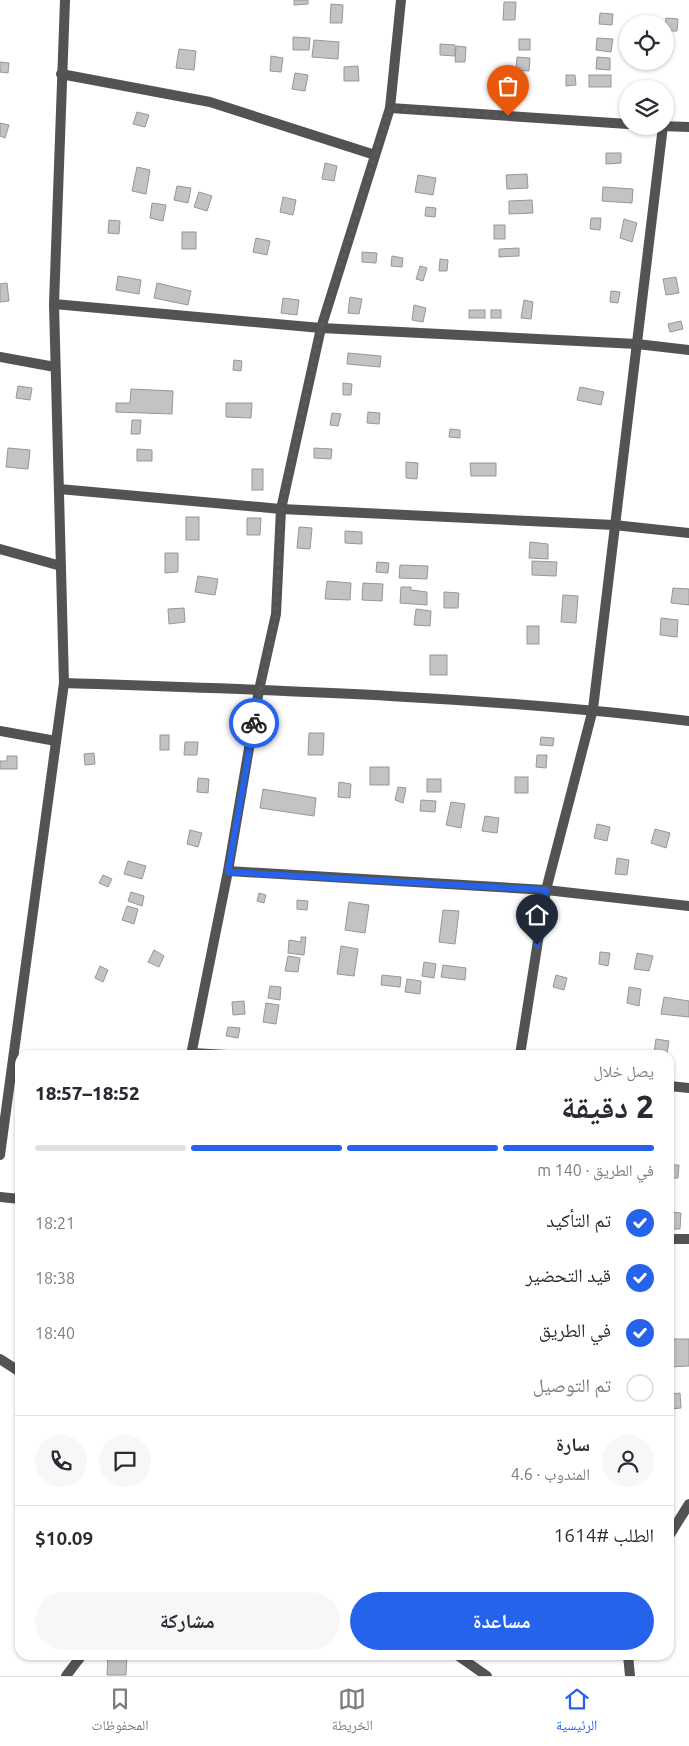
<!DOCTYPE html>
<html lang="ar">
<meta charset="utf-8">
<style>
body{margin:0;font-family:Ubuntu,"Noto Naskh Arabic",sans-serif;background:#f7f7f7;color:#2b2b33;direction:rtl;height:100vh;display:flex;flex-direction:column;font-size:19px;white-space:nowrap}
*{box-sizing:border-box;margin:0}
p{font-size:16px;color:#7c7c81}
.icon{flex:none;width:28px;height:28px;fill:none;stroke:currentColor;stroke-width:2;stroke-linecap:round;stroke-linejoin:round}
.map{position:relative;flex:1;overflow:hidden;direction:ltr}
.details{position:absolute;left:15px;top:1050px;width:659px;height:610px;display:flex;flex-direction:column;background:#fff;border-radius:15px;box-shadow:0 1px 4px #0004;direction:rtl}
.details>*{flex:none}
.tools{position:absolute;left:619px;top:15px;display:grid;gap:10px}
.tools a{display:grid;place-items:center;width:55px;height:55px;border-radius:50%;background:#fff;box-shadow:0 1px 4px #0004;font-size:25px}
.pin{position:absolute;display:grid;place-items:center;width:42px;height:42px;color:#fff;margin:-51px -21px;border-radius:50% 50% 50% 0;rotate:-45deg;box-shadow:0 0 5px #0007}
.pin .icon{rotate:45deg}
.courier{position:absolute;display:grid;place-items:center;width:50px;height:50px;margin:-25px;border:4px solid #2563eb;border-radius:50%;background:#fff;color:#222;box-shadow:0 1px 6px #0007}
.headline em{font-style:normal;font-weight:800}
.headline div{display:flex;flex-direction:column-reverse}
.headline{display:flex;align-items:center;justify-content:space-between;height:85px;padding:0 20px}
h1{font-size:32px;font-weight:800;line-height:38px}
.bar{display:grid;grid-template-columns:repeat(4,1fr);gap:8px 5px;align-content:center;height:60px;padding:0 20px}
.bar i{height:6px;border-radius:4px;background:#e1e1e2}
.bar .on{background:#2563eb}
.bar p{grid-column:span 4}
.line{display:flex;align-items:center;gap:12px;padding:0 20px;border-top:1px solid #e1e1e2}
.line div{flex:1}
.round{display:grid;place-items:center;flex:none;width:52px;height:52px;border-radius:26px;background:#f7f7f7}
ol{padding:0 20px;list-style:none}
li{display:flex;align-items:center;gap:15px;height:55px}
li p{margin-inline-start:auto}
li .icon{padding:5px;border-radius:50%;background:#2563eb;color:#fff;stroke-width:4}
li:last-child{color:#7c7c81}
li i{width:28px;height:28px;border:2px solid #e1e1e2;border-radius:50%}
.cta{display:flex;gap:10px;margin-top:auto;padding:10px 20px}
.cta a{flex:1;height:58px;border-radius:30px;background:#2563eb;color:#fff;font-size:20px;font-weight:800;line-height:58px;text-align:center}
.cta a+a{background:#f7f7f7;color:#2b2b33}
.tabs{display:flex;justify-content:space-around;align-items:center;height:70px;border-top:1px solid #e1e1e2;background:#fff;font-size:14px;color:#7c7c81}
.tabs a{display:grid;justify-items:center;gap:2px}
.tabs .on{color:#2563eb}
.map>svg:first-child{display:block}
.building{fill:#c3c3c3;stroke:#979797}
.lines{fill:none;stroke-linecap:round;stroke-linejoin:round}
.street{stroke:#535353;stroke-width:10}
.done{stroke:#595959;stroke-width:5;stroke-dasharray:0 9}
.route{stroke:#2563eb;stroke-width:6}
</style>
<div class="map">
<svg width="689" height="1676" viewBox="0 0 689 1676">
<rect width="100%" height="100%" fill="#fff"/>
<g class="building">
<polygon points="294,0 308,0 308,4 294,5"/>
<polygon points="504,2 516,2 515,20 503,20"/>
<polygon points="331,4 343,5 342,23 330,23"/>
<polygon points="600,13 613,14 612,25 599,24"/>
<polygon points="666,18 678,19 677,31 665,31"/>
<polygon points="293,37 310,38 309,50 293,50"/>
<polygon points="597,38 613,39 611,52 596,50"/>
<rect x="519" y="39" width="11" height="11"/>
<polygon points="314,40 339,42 338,59 312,57"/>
<polygon points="440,44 455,45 455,56 440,55"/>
<polygon points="456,46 466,47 465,62 455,62"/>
<polygon points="179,49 196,51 194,70 176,68"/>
<polygon points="271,56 283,58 281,72 270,71"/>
<polygon points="517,57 530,58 529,71 516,70"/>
<polygon points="597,57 610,58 610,70 596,69"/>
<polygon points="0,62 9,63 8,73 0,72"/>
<polygon points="358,66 359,81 344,81 344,67"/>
<polygon points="295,73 308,75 305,91 292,89"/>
<polygon points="566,75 575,75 576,85 566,86"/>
<rect x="589" y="75" width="22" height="12"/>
<polygon points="137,112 149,115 145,127 133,124"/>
<polygon points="0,123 9,125 5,138 0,136"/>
<polygon points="606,153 621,153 621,163 606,164"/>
<polygon points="325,163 337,166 334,181 322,179"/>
<polygon points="137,167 150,170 146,194 132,191"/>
<polygon points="527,174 528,188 507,189 506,175"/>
<polygon points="418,175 436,178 433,195 415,192"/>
<polygon points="177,186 191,188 188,203 174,200"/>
<polygon points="603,187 633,189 632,203 602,201"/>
<polygon points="199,192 212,196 207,211 194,207"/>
<polygon points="283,197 296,200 293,215 280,212"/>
<polygon points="532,200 533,213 509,214 509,201"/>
<polygon points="152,203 166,205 163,221 150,218"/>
<polygon points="426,207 436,208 435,217 425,216"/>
<polygon points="591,218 601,218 600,230 590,229"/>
<polygon points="624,219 637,223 632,242 620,238"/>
<polygon points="109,220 120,221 119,234 108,233"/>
<rect x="494" y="225" width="11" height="14"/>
<rect x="182" y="232" width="14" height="17"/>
<polygon points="256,238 270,241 267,255 253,252"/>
<polygon points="519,248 519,256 499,257 499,249"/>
<polygon points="362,252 377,253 376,263 362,262"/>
<polygon points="392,256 403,258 402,267 391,266"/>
<polygon points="440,259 448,260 447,271 439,271"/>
<polygon points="420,266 427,268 423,281 416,279"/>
<polygon points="118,276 141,280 139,294 116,290"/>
<polygon points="676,277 679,293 666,295 663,279"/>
<polygon points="7,283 9,301 0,302 0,284"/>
<polygon points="157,283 191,291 188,305 154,298"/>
<polygon points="611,291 620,292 618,303 610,302"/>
<polygon points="350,297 362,299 359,314 348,313"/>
<polygon points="283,298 299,300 297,315 281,313"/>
<polygon points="524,300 533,302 531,319 521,318"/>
<polygon points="414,305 426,308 423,322 412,320"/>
<rect x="469" y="310" width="16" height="8"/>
<rect x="491" y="310" width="10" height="8"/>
<polygon points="681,321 683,329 670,332 668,324"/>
<polygon points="348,353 381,356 380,367 347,364"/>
<polygon points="234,360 242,361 241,371 233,370"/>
<polygon points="343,383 352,384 351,395 343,395"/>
<polygon points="18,386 32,388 30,400 16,398"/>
<polygon points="580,387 604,392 601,405 577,400"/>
<polygon points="131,389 173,391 172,414 116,412 116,403 130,403"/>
<polygon points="226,403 252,403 251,418 226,417"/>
<polygon points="368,412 380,413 379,424 367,423"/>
<polygon points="332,413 341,414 338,426 330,425"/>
<polygon points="132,420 141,420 140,434 131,434"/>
<polygon points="450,429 460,430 460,438 449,437"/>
<polygon points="8,448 30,450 28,469 6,467"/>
<polygon points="314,448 332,449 331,459 314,458"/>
<polygon points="137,449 152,450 152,461 137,461"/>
<polygon points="406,462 418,463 417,479 406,478"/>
<polygon points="470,463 496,463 496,476 471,476"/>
<rect x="252" y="469" width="11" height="21"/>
<rect x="186" y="517" width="13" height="23"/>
<polygon points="247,518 261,518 260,535 247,535"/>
<polygon points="299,527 312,528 310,549 297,548"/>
<polygon points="345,531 362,532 362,544 345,543"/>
<polygon points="530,542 548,544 548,559 529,558"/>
<polygon points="165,553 178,553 178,572 165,573"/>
<polygon points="532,561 557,562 556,576 532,575"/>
<polygon points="377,562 389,563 388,573 376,572"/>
<polygon points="400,565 428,566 427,579 399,578"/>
<polygon points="198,576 218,579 215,595 195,592"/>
<polygon points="327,581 351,583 350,600 325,599"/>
<polygon points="363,583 383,584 382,601 362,600"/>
<polygon points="401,587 411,587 411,590 427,592 427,605 400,603"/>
<polygon points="673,588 689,589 689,605 671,603"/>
<polygon points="444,592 459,593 458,608 444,608"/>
<polygon points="563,595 578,596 576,623 561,622"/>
<polygon points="184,608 185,622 169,624 168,609"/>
<polygon points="416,609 431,611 430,626 414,625"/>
<polygon points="661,618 678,620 677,637 660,635"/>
<rect x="527" y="626" width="12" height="18"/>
<rect x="430" y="655" width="17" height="20"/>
<polygon points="309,733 324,733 323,755 308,755"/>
<rect x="160" y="735" width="9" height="15"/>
<polygon points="541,737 554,738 553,746 540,745"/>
<polygon points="185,742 198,742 197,755 184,755"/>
<polygon points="94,753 95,764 85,765 84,754"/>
<polygon points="537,755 547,755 546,768 536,767"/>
<polygon points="7,756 17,756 17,769 0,769 0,761 7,761"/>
<rect x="370" y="767" width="19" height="18"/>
<rect x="515" y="777" width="13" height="16"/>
<polygon points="198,778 209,779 208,793 197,792"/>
<rect x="427" y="779" width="14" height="13"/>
<polygon points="339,782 351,784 350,798 338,797"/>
<polygon points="398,787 406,788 403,803 395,800"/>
<polygon points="263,789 316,798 314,816 260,808"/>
<polygon points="421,800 436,801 435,812 420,811"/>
<polygon points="451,802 465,804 461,828 446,825"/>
<polygon points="485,816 499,818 497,833 482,831"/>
<polygon points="597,824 610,827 607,841 594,838"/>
<polygon points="655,829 670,833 666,848 651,843"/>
<polygon points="190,830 202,833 198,847 187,844"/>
<polygon points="617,858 629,860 627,875 615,874"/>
<polygon points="128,861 146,866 142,879 124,874"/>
<polygon points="103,875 112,879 108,887 99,883"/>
<polygon points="131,892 144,896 142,906 128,901"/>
<polygon points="259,893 266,895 264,903 257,901"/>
<polygon points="297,900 308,901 307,910 297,909"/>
<polygon points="349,902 369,905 365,933 345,930"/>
<polygon points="127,906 138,909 134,924 122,920"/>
<polygon points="443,910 459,911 455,944 439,942"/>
<polygon points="301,937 306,937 304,955 288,953 289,940 301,942"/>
<polygon points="341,946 358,949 354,976 337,974"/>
<polygon points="154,950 164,956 159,967 148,962"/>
<polygon points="600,952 610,953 608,966 599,964"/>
<polygon points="637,953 653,956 649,971 634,969"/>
<polygon points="288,956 300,958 298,972 285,971"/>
<polygon points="424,962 436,964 434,978 422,976"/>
<polygon points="443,965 466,968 465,980 441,977"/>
<polygon points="100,966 108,970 103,982 95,978"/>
<polygon points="382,975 401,977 400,987 381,985"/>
<polygon points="556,975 567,978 564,990 553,987"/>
<polygon points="407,979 421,981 420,994 405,992"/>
<polygon points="270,986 281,987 280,1000 268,998"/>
<polygon points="629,987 641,989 639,1006 627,1003"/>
<polygon points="664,997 689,1001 689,1017 661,1014"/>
<polygon points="244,1001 245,1014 233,1015 232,1002"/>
<polygon points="266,1003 279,1005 276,1024 263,1022"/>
<polygon points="228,1027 240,1028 238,1038 226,1036"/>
<polygon points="656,1039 669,1041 667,1054 654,1052"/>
<polygon points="669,1165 679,1165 678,1178 669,1178"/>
<polygon points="669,1212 681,1213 680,1229 669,1229"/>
<polygon points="669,1339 689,1339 689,1366 669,1367"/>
<polygon points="680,1393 681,1408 669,1409 669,1394"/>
<polygon points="108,1655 127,1655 126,1675 107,1675"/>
</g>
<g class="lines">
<g class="street">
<polyline points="61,74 210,102 375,155"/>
<polyline points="390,108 628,124"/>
<polyline points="660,126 689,127"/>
<polyline points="54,304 321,328 637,344 689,350"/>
<polyline points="0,357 55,367"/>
<polyline points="59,489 281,509 614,525 689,533"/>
<polyline points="0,549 61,566"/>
<path d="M64 683C272 690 482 696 689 721"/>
<polyline points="0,731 56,741"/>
<polyline points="228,871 546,890 689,906"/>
<polyline points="192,1053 227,1055"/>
<polyline points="191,1055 228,871 259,690 276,614 281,509 321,328 390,108 401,0"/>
<polyline points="520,1055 546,890 593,709 663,126"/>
<polyline points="669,1086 689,1088"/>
<polyline points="0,1155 64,683 54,304 65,0"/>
<polyline points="0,1197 20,1199"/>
<polyline points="669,1239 689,1239"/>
<polyline points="0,1359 20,1372"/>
<polyline points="669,1536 689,1504"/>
<polyline points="457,1655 487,1676"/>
<polyline points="628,1655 630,1676"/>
<polyline points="66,1676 82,1655"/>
</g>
</g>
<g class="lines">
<polyline class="done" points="254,723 276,614 281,509 321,328 390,108 508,116"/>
<polyline class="route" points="254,723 228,872 546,890 537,945"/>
</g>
</svg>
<div class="tools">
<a><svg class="icon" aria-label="locate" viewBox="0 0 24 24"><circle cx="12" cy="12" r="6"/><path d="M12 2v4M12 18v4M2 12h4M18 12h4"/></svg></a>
<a><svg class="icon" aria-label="layers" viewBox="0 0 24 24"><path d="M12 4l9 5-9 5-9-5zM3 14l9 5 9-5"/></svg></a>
</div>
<div class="pin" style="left:508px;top:116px;background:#ea580c"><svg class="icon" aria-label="bag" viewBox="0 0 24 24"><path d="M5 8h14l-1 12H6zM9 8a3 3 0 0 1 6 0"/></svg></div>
<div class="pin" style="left:537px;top:945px;background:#1f2937"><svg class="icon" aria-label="home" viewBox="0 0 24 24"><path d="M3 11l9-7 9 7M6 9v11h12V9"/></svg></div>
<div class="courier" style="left:254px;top:723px"><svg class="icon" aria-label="bike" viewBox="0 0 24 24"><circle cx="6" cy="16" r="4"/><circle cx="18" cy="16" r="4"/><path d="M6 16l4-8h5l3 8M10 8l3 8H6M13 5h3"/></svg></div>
<section class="details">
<div class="headline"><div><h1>2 دقيقة</h1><p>يصل خلال</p></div><em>18:52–18:57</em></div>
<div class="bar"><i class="on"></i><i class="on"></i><i class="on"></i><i></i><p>في الطريق · 140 m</p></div>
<ol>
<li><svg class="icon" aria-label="check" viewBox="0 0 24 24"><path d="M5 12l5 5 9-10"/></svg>تم التأكيد<p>18:21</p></li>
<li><svg class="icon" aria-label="check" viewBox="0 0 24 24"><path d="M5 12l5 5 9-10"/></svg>قيد التحضير<p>18:38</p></li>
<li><svg class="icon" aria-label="check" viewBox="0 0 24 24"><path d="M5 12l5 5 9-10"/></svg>في الطريق<p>18:40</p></li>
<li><i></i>تم التوصيل</li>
</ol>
<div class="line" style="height:90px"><a class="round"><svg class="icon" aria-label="person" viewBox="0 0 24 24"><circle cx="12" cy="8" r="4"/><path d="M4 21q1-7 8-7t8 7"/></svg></a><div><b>سارة</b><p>المندوب · 4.6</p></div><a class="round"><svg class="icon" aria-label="chat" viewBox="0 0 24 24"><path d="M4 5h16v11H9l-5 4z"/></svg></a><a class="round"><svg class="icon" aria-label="phone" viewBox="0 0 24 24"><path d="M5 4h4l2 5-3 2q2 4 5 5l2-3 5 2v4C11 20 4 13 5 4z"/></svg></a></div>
<div class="line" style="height:65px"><div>الطلب #1614</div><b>$10.09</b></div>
<div class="cta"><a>مساعدة</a><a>مشاركة</a></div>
</section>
</div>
<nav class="tabs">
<a class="on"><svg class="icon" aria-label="home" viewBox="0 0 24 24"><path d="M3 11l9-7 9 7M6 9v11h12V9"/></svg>الرئيسية</a>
<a><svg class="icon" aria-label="map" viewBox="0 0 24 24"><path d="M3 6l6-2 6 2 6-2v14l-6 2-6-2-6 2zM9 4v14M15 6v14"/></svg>الخريطة</a>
<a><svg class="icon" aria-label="saved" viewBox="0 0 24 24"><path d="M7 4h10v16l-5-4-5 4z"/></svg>المحفوظات</a>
</nav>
